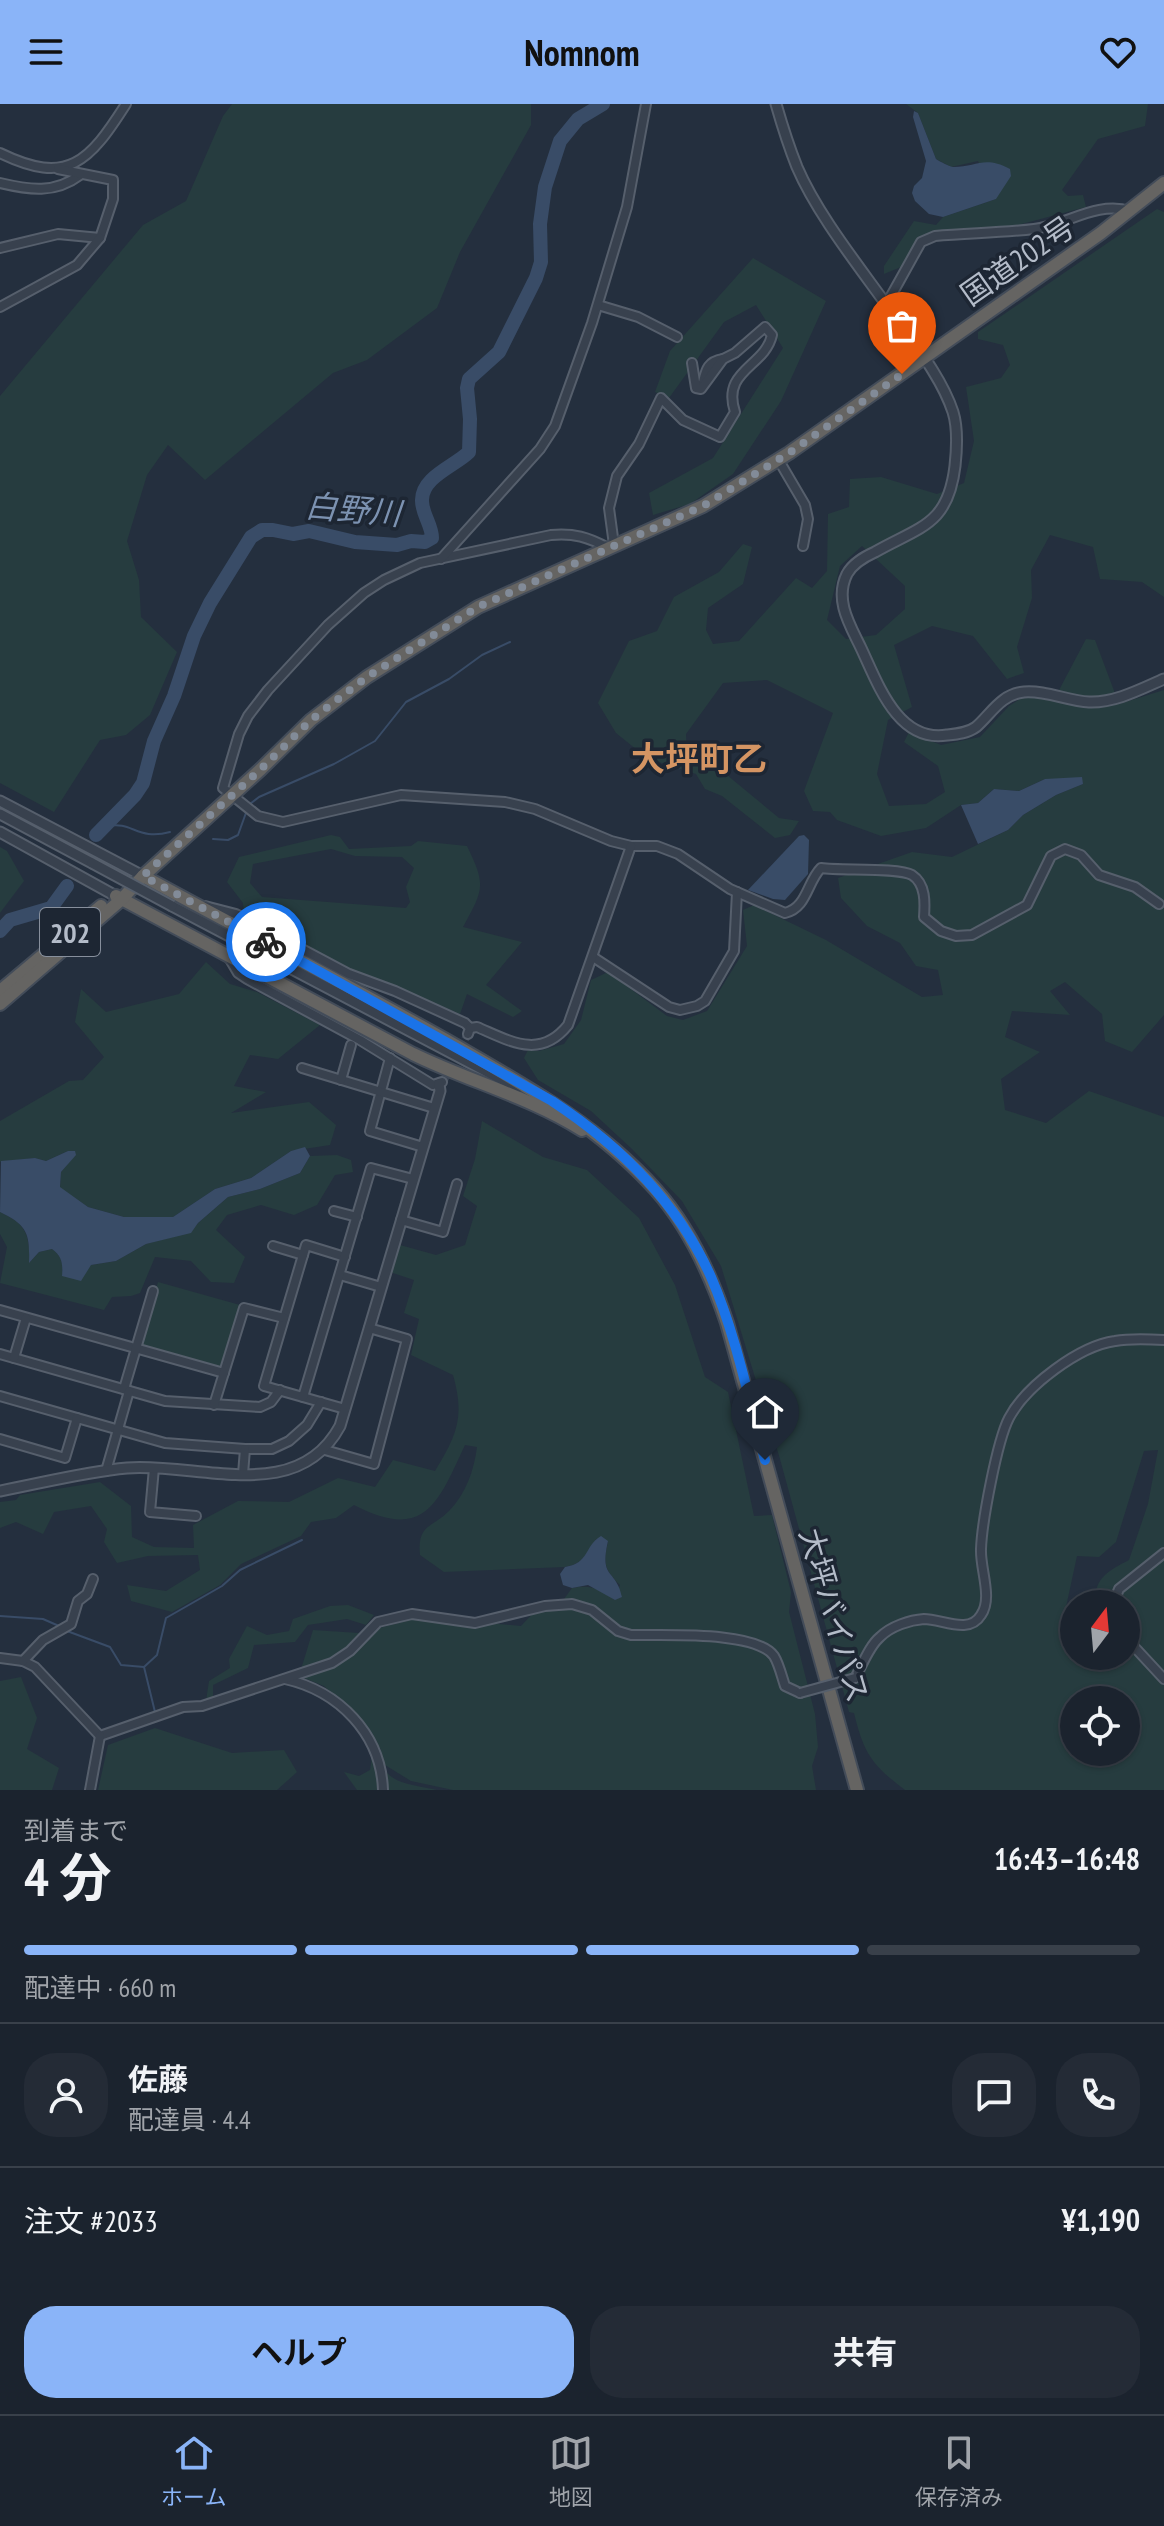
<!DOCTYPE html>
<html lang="ja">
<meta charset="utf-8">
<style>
body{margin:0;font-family:"PT Sans Narrow","Noto Sans JP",sans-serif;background:#242b36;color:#f1f3f6;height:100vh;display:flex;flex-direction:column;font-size:30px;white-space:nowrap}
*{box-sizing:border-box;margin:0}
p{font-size:26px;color:#a0a4aa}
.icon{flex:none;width:44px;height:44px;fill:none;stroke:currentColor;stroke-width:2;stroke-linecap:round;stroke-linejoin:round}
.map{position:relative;height:1686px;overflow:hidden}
.panel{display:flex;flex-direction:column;background:#1b232e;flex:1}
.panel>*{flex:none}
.needle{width:52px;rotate:16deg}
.fabs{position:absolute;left:1060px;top:1486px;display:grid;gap:16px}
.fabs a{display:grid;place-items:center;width:80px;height:80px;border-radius:50%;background:#1b232e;box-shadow:0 2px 6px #0004,0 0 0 2px #39404a;font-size:40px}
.pin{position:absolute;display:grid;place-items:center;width:68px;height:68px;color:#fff;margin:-82px -34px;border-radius:50% 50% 50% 0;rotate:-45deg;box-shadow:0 0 8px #0007}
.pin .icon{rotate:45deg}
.courier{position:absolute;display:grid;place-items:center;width:80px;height:80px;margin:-40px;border:6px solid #1a73e8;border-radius:50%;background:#fff;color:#222;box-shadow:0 2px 10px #0007}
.head em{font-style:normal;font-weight:700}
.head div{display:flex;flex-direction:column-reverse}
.head{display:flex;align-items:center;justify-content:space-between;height:136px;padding:0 24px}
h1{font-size:52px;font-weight:700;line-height:60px}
.bar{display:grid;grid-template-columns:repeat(4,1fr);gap:12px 8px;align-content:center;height:96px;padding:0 24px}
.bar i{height:10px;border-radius:6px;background:#39404a}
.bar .selected{background:#8ab4f8}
.bar p{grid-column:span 4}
.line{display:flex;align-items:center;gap:20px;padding:0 24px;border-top:2px solid #39404a}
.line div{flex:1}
.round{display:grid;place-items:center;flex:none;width:84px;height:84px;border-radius:32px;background:#242b36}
.action{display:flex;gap:16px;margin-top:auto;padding:16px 24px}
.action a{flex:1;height:92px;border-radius:32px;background:#8ab4f8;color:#111;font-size:32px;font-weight:700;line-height:92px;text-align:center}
.action a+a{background:#242b36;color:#f1f3f6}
header{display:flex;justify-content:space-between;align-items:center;height:104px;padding:0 24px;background:#8ab4f8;color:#111;font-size:36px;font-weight:700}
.tab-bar{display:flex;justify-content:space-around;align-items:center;height:112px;border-top:2px solid #39404a;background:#1b232e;font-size:22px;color:#a0a4aa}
.tab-bar a{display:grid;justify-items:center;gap:4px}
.tab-bar .selected{color:#8ab4f8}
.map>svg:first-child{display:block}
.green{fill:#263c3f;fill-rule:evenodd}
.water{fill:#394c67}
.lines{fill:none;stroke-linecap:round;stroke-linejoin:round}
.stream{stroke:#394c67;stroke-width:2}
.river{stroke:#394c67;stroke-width:14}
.minor-tunnel{stroke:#3a4453;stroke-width:8;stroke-dasharray:8 4;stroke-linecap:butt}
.minor-casing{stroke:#565f6c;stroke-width:12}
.tertiary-casing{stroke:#565f6c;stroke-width:13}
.trunk-casing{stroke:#434c59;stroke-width:16}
.minor{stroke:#38414e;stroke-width:8}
.tertiary{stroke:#38414e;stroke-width:9}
.trunk{stroke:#656462;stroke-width:12}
.minor-bridge-casing{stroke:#565f6c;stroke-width:12;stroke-linecap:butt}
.tertiary-bridge-casing{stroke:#565f6c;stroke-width:13;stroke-linecap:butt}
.minor-bridge{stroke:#38414e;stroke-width:8}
.tertiary-bridge{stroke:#38414e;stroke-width:9}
.done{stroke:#828b98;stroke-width:8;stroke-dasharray:0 14.4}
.route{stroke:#1a73e8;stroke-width:10}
.labels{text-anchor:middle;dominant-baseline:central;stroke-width:7;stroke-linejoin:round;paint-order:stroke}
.shield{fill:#1d2633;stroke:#878f9c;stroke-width:2}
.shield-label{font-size:28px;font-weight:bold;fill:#b4bcc9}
.street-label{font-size:30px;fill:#b4bcc9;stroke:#1d2633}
.water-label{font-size:32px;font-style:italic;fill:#7c92b1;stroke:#1d2633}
.quarter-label{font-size:34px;font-weight:bold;fill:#d59563;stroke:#1d2633}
</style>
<header><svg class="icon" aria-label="menu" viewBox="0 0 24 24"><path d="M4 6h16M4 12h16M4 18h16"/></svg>Nomnom<svg class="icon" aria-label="heart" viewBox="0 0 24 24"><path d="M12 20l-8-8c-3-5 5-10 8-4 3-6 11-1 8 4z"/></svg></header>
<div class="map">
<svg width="1164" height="1686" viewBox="0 0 1164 1686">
<rect width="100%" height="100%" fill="#242f3e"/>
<g class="green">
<polygon points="232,0 531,0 531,21 460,148 437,204 367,256 333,269 205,376 168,341 147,371 127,437 139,476 141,513 177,548 150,611 126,631 100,636 54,708 0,679 0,292 143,121 186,97 223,12"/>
<polygon points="906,0 1148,0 1145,22 1098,35 1062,86 1068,92 1083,91 1086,103 1003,125 937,126 921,133 901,163 884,170 884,162 914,117 936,121 943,113 996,95 978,57 951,63 936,55 918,9"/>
<path d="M1157 105 1164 108V493L1142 478 1100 475 1093 443 1050 431 1031 466 1032 494 1017 543 1024 569 1007 575 973 532 932 522 894 541 912 603 888 616 877 670 889 702 926 700 945 688 938 662 904 638 909 628 941 641 980 633 1009 602 1036 585 1058 588 1086 535 1095 536 1119 600 1164 586V911L1132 948 1105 937 1102 910 1065 878 1050 887 1070 911 1012 907 1005 933 1040 948 1001 975 1005 1006 1046 1019 1089 987 1164 1013V1686H905C872 1661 864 1650 854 1609L849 1608 780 1355 721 1162 682 1097 632 1045 591 1007 538 976 524 954 528 946 539 947 564 940 581 916 591 876 608 868 667 912 683 916 707 907 747 842 743 806 754 801 826 836 922 893 943 891 938 866 916 862 900 839 867 822 841 794 838 774 912 748 952 753 1008 726 1023 711 1056 691 1083 680 1045 675 1019 687 994 685 978 699 961 701 926 724 881 732 837 716 830 708 813 707 804 687 833 609 767 576 723 579 686 630 687 652 716 662 779 714 799 717 790 731 775 734 722 692 705 685 696 670 647 654 616 629 598 599 629 537 657 527 674 493 719 468 743 440 752 443 743 480 708 504 706 526 713 540 739 537 796 474 812 484 827 467 828 410 849 403 850 375 881 373 937 390 964 379 974 337 966 283 1001 274 1010 261 1003 241 978 235V228ZM862 442 905 482V505L876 531 846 535 827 516 840 462ZM1158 1346 1148 1400 1129 1456C1108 1467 1094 1474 1095 1500H1126V1552H1074V1517L1066 1503 1077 1452 1099 1453 1116 1438 1144 1347ZM1074 1596H1126V1648H1074Z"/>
<polygon points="753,154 826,197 781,297 733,370 690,400 653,411 649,389 713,354 783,244 756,201 724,218 669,294 655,288 670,247"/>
<path d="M331 731 340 733 349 745 411 742 418 737 467 742C486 781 484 785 463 823L522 838 486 881 522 907 513 913 467 890 460 910 395 882 348 866 244 809 243 799 227 778 239 753ZM331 745 355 752 402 753 414 764 406 783 410 798 406 804 262 793 250 779 253 760Z"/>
<polygon points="0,743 7,747 24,777 0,809"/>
<polygon points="206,858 230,880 257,888 320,921 278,955 250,951 234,982 266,988 231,1009 309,998 336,1021 330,1041 291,1047 251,1074 215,1085 173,1113 124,1113 88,1103 60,1084 61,1068 75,1051 68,1047 46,1057 35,1054 0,1058 0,1017 69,977 83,976 104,953 75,918 81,885 106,908 179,890"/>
<path d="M482 1017 543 1053 587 1066 639 1114 675 1181 705 1273 728 1288 754 1412 772 1411 791 1488 789 1508 815 1610 818 1643 812 1662 816 1686H453L411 1677 385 1661 380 1644 350 1607 324 1582 299 1572 313 1526 359 1529 422 1513 521 1522 536 1506 564 1495 572 1484C592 1480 599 1485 615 1496L620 1481C604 1466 603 1458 608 1438L596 1435C588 1451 582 1460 565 1463L444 1468 420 1451C417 1420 432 1424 449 1407 466 1390 474 1366 477 1343L465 1341C438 1399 425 1438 354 1401L336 1414 311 1418 301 1432 241 1460 220 1481 172 1508 131 1497 127 1481 166 1487 200 1466 198 1451 148 1452 117 1459 104 1438 107 1425 91 1402 54 1408 43 1430 16 1418 0 1424V1398L16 1396 20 1391 100 1378 131 1402 132 1433 154 1443 194 1444 193 1421 238 1397 289 1398 338 1374 375 1383 393 1356 435 1367C457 1331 465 1313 453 1271L411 1251 419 1215 404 1209 414 1176 390 1168 400 1141 436 1151 465 1141 477 1102 463 1092 475 1055Z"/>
<path d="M337 1051 351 1056 353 1068 335 1071 317 1101 294 1111 261 1101 227 1111 216 1126 245 1153 234 1179 211 1178 191 1157 155 1153 140 1189 131 1192 112 1193 104 1206 0 1179 7 1143 0 1130V1108C26 1120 29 1129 30 1158L39 1148 52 1145C62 1152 63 1160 63 1172L91 1161 116 1157 146 1140 191 1128 198 1119 228 1093 260 1085 300 1069 310 1052Z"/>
<polygon points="158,1178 240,1201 221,1266 140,1243"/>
<polygon points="348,1501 374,1511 366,1521 347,1515 308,1521 295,1538 254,1541 248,1564 213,1581 213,1595 206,1597 209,1577 230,1564 229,1555 247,1522 267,1531 289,1527 293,1515 330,1502"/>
<polygon points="21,1573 37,1614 27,1645 59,1664 52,1686 0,1686 0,1577"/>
<polygon points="155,1624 232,1649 284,1646 297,1668 277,1686 98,1686 108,1641"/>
<path d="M373 1645C388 1682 402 1678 437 1686H357L344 1668 359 1672 370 1666Z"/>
</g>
<g class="water">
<path d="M914 7 918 9 936 55C941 58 948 62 953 63 977 63 984 51 1010 65L1011 72 996 95 943 113 929 110 915 97 912 89 914 82 922 74 926 57 913 13Z"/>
<polygon points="1082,673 1083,680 1056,691 1023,711 1008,726 978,740 961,701 978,699 994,685 1019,687 1045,675"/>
<polygon points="804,731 809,736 808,770 785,796 773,795 748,786 799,732"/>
<path d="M305 1043 310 1052 300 1069 260 1085 228 1093 198 1119 191 1129 146 1140 116 1157 91 1161 81 1177 62 1172C63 1160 62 1152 52 1145L39 1148 29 1159C30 1129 27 1121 0 1108L1 1057 35 1054 46 1057 68 1047H75L76 1051 61 1068 60 1083 88 1103 124 1113H173L215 1085 251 1074 291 1047Z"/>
<path d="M601 1432 608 1437C599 1476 616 1464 622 1493L615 1496 588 1481 572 1484 563 1481 560 1470 565 1463C590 1459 584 1442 601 1432Z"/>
</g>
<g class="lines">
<g class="stream">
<polyline points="250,700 259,693 334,660 359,646 375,637 406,598 449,575 482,551 510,538"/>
<path d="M108 722C132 717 138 737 170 728"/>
<polyline points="213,735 228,736 238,731 247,706"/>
<polyline points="0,1512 43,1515 59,1522"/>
<polyline points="67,1527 110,1543 121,1561 144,1563 157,1551 166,1514 222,1482 240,1466 302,1436"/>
<polyline points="144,1563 155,1608"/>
</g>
<g class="river">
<path d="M96 731 135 691 143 679 154 637 174 592 194 532 210 499 251 433 262 426H273L293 430 309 427 355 438 397 441 411 437 425 438 432 434C432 421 422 410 422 397 421 373 455 362 469 348L470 315 467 284 469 275 499 248 536 174 541 158 540 120 545 83 560 37 578 15 603 0"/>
<polyline points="0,827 10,816 51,804 67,782"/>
</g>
<polyline class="minor-tunnel" points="443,978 468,930"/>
<defs>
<g id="minor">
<path d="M0 49C68 82 89 58 126 0"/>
<path d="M0 79C29 86 55 90 80 71"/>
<polyline points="0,144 58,130 100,134 113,95 113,76 58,65"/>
<path d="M885 198 891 192 921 138 935 132C968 129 1001 129 1034 125 1067 121 1096 97 1130 107"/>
<polyline points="598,201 638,213 677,233"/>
<polyline points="0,203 77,161 100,134"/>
<path d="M702 282C706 267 706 258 723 255"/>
<polyline points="778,355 805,401 808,415 803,442"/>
<path d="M614 441 609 404 617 372 639 340 661 294 683 316 720 333 735 308C721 266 765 263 772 231L765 223 735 249 723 255 701 285 696 284 692 259"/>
<path d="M608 444C588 433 574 429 551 431L420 459 384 476 364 489 328 521 268 586 248 612 239 630 223 684 258 712 283 718 401 691 505 698 535 705 611 737 631 742H657L678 750 730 785 785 809C807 804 807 778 821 764 841 767 898 763 912 771 926 780 925 799 924 813L941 827 956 832 972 831 1027 801 1051 752 1065 745 1081 751 1099 771 1135 783 1159 800"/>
<polyline points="441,455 540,345 555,322 592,219 627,103 646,0"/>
<polyline points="205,802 236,810 349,870 395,887 465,919 470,924 468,930"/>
<polyline points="228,852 238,869 247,875 360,936 433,981 442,978"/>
<polyline points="593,853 669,903 680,906 697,902 705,897 734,847 737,788"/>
<path d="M470 924 477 923C510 937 540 956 568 921L631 742"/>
<polyline points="390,954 370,1027 423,1043"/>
<polyline points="302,964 434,1004"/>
<polyline points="341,976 351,941"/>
<polyline points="334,1107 357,1113"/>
<polyline points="401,1116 443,1128 457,1080"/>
<polyline points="273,1142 303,1151"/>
<polyline points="345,1153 306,1141 264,1282 345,1305"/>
<polyline points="340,1171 381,1183"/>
<polyline points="0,1206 224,1269"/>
<polyline points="0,1250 165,1297 260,1303 271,1298 280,1286"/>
<polyline points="14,1254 26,1214"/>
<polyline points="124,1285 153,1187"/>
<polyline points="0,1292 165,1339 245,1345 272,1345 289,1337 307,1321 321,1298"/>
<polyline points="303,1293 371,1064 413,1075"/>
<polyline points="214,1301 244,1204 284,1214"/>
<polyline points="0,1335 65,1354 77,1314"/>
<polyline points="325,1346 374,1360 407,1235 369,1224"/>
<polyline points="154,1364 150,1408 196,1412"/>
<polyline points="106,1367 129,1287"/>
<polyline points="243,1370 245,1345"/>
<polyline points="1113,1500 1119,1485 1164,1449"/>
<polyline points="1126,1534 1164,1575"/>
<polyline points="0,1554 23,1557 35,1563 100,1632"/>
<polyline points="23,1557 43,1536 71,1520 78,1497 87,1490 93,1475"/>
<path d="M855 1574C862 1562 869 1542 880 1533 891 1522 910 1516 924 1515 942 1515 969 1531 981 1511 993 1494 980 1465 981 1445 982 1418 997 1337 1009 1314 1026 1282 1079 1242 1115 1237 1131 1234 1148 1235 1164 1236"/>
<path d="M285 1575C339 1587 381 1630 383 1686"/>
<path d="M100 1632 183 1603 202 1602 332 1559 350 1547 378 1518 412 1510 475 1519 545 1502 572 1500 592 1506 618 1527 631 1531C662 1532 755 1526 774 1552 779 1560 782 1573 785 1582L800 1589"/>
<polyline points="90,1686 100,1632"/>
</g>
<g id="tertiary">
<path d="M776 0C782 21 789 43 797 63 818 112 862 166 893 210 914 240 941 272 953 308 958 324 957 344 955 362 948 421 921 422 875 448 864 453 853 459 847 470 834 496 850 521 861 544 878 580 898 639 947 631 957 630 968 629 976 623 991 610 1001 590 1024 588 1045 586 1068 597 1089 598 1115 599 1141 585 1164 575"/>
<polyline points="0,697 143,772"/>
<polyline points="0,710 92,759"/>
<polyline points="0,728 114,791"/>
<polyline points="172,802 518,984"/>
<path d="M0 1387C42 1379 84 1368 127 1364 198 1358 297 1402 340 1322L440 987 439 980"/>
</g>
<g id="trunk">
<path d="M143 772C244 827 346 880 446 936 522 980 597 1020 656 1086 690 1124 711 1171 727 1219L857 1686"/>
<path d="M116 792 413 950C468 977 530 993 582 1026"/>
<polyline points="0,887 101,802"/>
<polyline points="0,900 122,795 143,772 261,665 311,616 367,573 478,503 703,402 789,349 1101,129 1164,79"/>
</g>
</defs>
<use href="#minor" class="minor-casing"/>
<use href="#tertiary" class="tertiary-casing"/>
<use href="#trunk" class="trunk-casing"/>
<use href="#minor" class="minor"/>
<use href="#tertiary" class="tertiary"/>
<use href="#trunk" class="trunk"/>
<defs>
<polyline id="minor-bridge" points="800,1589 855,1574"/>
<polyline id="tertiary-bridge" points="92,759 172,802"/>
</defs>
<use href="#minor-bridge" class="minor-bridge-casing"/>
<use href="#tertiary-bridge" class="tertiary-bridge-casing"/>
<use href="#minor-bridge" class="minor-bridge"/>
<use href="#tertiary-bridge" class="tertiary-bridge"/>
</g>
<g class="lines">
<polyline class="done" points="266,838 143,772 261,665 311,616 367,573 478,503 703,402 789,349 902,270"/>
<path class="route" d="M266 838 552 997C619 1041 678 1099 711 1173 736 1231 749 1296 765 1356"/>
</g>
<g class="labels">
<rect class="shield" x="40" y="804" width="60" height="48" rx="6"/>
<g class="shield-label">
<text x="70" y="828">202</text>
</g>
<g class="street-label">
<text transform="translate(1017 156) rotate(-35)">国道202号</text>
<text transform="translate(835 1511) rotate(74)">大坪バイパス</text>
</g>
<g class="water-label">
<text transform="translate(353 405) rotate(5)">白野川</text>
</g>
<g class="quarter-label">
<text x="699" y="654">大坪町乙</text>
</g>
</g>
</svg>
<div class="fabs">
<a><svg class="needle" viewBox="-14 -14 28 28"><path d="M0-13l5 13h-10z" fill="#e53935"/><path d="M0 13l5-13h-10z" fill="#a0a4aa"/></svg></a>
<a><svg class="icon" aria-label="locate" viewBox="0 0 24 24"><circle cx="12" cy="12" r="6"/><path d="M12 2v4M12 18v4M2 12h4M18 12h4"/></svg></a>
</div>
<div class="pin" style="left:902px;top:270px;background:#ea580c"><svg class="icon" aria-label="bag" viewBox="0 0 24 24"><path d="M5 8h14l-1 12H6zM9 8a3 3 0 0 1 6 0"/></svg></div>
<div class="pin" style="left:765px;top:1356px;background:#1f2937"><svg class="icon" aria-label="home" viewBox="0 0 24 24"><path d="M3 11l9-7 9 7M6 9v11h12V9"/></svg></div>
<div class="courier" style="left:266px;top:838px"><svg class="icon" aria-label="bike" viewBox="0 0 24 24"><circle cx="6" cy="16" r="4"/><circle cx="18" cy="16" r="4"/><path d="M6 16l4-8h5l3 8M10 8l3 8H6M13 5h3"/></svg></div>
</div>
<section class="panel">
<div class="head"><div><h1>4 分</h1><p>到着まで</p></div><em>16:43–16:48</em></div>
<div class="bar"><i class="selected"></i><i class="selected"></i><i class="selected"></i><i></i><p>配達中 · 660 m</p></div>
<div class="line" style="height:144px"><a class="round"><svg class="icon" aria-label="person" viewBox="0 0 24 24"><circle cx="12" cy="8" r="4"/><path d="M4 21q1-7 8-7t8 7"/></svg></a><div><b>佐藤</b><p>配達員 · 4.4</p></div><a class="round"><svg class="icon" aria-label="chat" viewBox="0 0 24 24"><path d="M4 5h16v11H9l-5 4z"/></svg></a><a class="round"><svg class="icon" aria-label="phone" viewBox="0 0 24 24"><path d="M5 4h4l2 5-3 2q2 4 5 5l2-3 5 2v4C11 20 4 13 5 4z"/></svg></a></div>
<div class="line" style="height:104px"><div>注文 #2033</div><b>¥1,190</b></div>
<div class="action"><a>ヘルプ</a><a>共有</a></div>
</section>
<nav class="tab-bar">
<a class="selected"><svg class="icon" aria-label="home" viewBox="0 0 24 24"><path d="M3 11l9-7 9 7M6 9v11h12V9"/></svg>ホーム</a>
<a><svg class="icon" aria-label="map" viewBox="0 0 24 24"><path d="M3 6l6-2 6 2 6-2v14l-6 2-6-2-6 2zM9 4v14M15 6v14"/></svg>地図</a>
<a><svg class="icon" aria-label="saved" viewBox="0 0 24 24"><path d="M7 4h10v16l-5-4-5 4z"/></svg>保存済み</a>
</nav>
